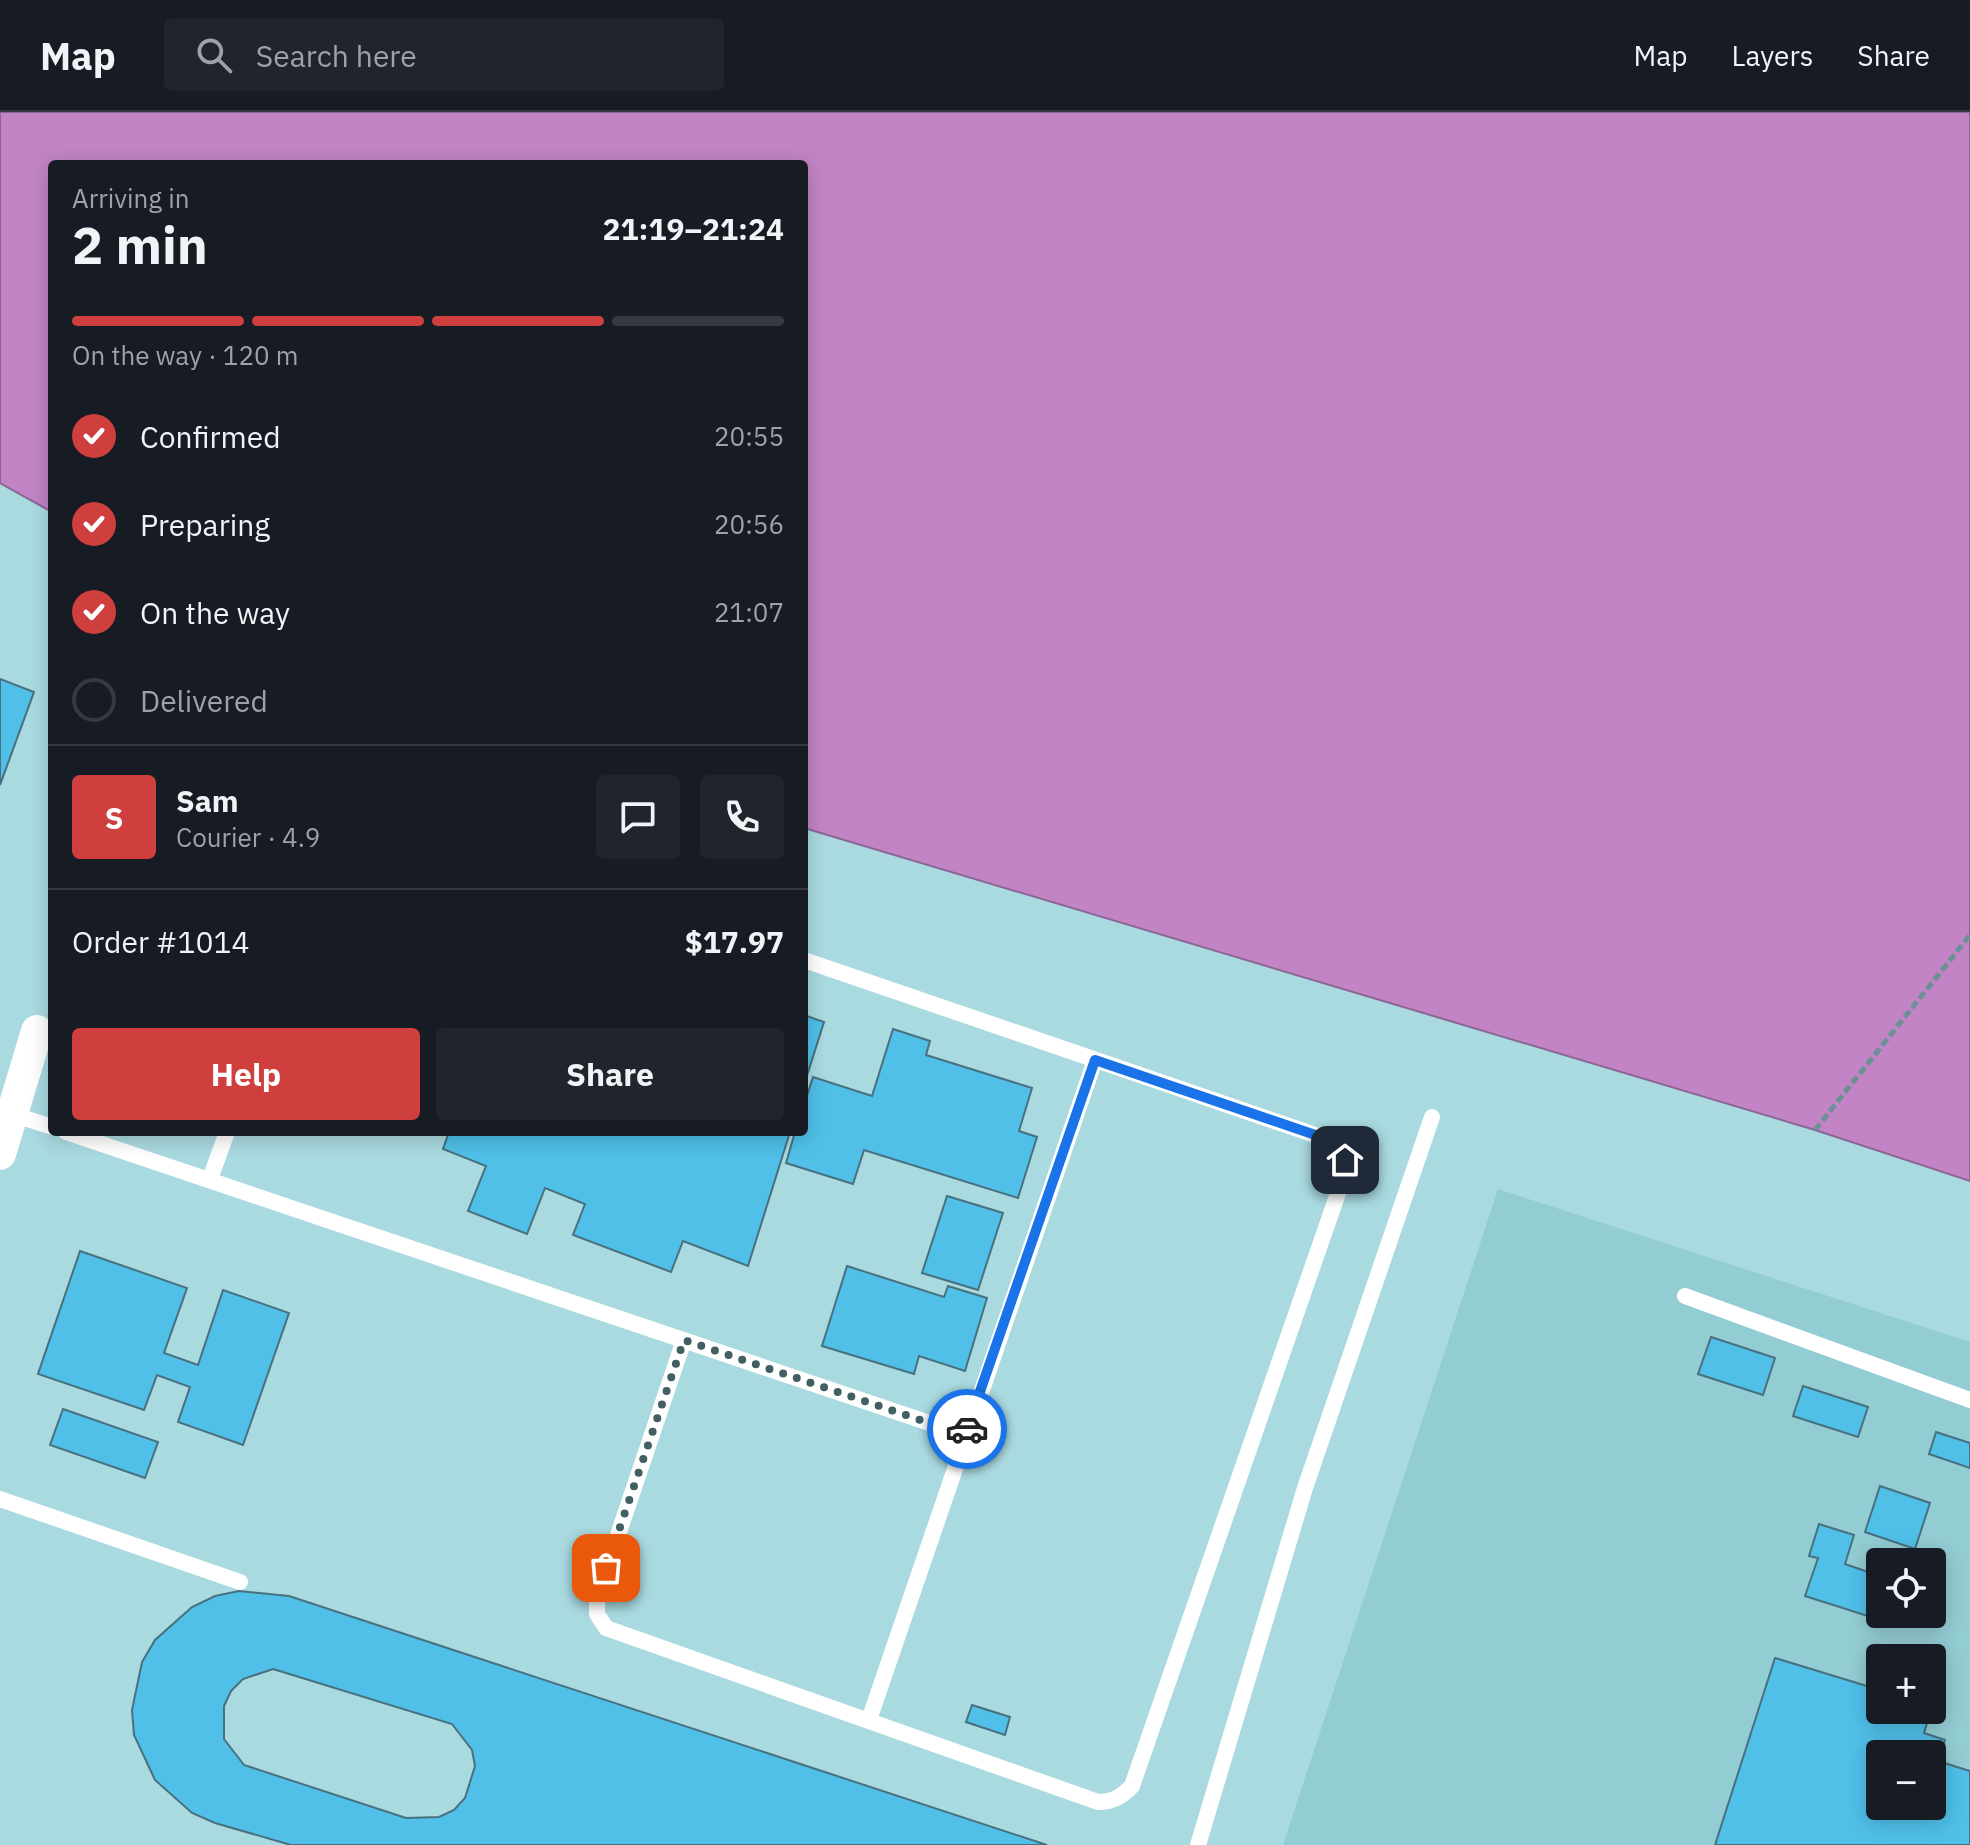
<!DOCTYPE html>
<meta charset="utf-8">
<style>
body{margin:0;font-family:"IBM Plex Sans",sans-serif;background:#20242c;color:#f1f3f6;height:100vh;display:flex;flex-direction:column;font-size:30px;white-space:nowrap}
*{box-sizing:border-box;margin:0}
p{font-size:26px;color:#9ea1a6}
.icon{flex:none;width:44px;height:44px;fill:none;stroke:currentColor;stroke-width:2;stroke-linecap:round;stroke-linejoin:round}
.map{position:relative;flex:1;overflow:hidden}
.panel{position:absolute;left:48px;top:48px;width:760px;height:976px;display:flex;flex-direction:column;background:#171b24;border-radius:8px;box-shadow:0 4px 20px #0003}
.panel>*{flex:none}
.fabs{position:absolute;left:1866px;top:1436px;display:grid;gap:16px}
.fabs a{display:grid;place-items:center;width:80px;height:80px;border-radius:8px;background:#171b24;box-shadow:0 4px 20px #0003;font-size:40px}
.pin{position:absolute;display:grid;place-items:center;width:68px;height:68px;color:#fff;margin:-34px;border-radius:16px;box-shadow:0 4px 12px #0006}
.courier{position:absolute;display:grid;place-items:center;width:80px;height:80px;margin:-40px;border:6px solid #1a73e8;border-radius:50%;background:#fff;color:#222;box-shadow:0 2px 10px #0007}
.head em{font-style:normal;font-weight:700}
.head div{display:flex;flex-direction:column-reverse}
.head{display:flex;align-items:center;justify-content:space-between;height:136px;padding:0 24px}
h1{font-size:52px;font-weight:700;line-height:60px}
.bar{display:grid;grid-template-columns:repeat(4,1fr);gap:12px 8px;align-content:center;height:96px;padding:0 24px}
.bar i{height:10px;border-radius:6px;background:#363941}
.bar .selected{background:#ce3f3e}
.bar p{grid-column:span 4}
.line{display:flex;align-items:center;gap:20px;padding:0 24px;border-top:2px solid #363941}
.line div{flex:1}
.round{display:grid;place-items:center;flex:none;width:84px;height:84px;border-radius:8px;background:#20242c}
ol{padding:0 24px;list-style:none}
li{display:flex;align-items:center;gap:24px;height:88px}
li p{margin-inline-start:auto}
li .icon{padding:8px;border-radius:50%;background:#ce3f3e;color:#fff;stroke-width:4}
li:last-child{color:#9ea1a6}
li i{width:44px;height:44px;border:4px solid #363941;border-radius:50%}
.action{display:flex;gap:16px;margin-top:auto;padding:16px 24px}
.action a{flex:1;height:92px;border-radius:8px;background:#ce3f3e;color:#fff;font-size:32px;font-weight:700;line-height:92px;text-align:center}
.action a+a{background:#20242c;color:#f1f3f6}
header{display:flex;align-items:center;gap:48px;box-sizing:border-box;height:112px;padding:0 40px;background:#171b24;border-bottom:2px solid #363941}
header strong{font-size:38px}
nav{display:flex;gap:44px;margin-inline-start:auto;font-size:28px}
.search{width:560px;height:72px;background:#20242c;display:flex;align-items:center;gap:20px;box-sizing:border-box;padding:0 28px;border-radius:8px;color:#9ea1a6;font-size:30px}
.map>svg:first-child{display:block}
.built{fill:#93cdd4;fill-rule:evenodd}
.water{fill:#c284c5;stroke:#8b6694;stroke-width:2}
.building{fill:#50c0e9;stroke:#48707f;stroke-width:2;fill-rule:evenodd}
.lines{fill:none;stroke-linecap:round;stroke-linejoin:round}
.path{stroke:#6b9195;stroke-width:5;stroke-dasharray:8 4;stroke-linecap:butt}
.lane{stroke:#fff;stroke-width:16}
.street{stroke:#fff;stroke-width:32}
.done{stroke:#426064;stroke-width:8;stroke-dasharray:0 14.4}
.route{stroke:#1a73e8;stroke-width:10}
</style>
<header>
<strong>Map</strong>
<div class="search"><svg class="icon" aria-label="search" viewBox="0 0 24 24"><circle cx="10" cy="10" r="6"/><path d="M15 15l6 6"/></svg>Search here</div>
<nav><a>Map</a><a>Layers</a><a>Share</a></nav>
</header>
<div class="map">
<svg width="1970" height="1733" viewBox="0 0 1970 1733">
<rect width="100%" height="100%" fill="#a9dae0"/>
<path class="built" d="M1498 1077 1970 1230V1733H1283ZM1880 1450H1932V1502H1880ZM1880 1546H1932V1598H1880ZM1880 1642H1932V1694H1880Z"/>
<polygon class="water" points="0,0 1970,0 1970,1069 1815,1018 804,716 804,52 52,52 52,400 0,371"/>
<g class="building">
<polygon points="0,567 34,580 0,673"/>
<polygon points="804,903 824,910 804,973"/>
<polygon points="893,917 930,929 926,943 1032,976 1019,1019 1037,1025 1018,1086 864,1038 853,1072 786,1051 795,1020 804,1020 804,993 813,965 872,984"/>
<polygon points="449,1020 790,1020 748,1154 683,1129 671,1160 573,1123 585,1092 545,1076 527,1122 468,1099 486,1054 443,1037"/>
<polygon points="947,1084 1003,1101 978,1178 922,1161"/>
<polygon points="80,1139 187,1176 164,1241 198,1253 223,1178 289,1201 243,1333 178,1310 190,1275 157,1263 144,1298 38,1262"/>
<polygon points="847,1154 944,1185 948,1174 987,1186 965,1259 919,1244 914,1262 822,1234"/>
<polygon points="1711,1225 1775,1246 1763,1283 1698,1262"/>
<polygon points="1803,1274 1868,1295 1858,1325 1793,1304"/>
<polygon points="63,1297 158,1330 145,1366 50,1333"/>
<polygon points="1936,1320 1970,1331 1970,1356 1929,1342"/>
<polygon points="1880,1374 1930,1391 1915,1437 1865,1420"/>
<polygon points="1819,1412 1854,1423 1845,1452 1880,1464 1880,1479 1871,1505 1805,1484 1818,1446 1809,1444"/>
<path d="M239 1479 289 1484 1047 1733H291L215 1711 192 1701 155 1668 134 1623 132 1598 142 1550 155 1528 192 1495 215 1484ZM273 1557 452 1612 472 1638 475 1654 465 1686 454 1698 439 1705 406 1706 244 1653 224 1627V1594L231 1579 243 1567Z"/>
<path d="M1775 1546 1880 1578V1598H1931L1924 1621 1945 1628 1938 1649 1970 1659V1733H1715ZM1880 1642H1932V1694H1880Z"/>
<polygon points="972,1593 1010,1605 1005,1623 966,1610"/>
</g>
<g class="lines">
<polyline class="path" points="1815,1018 1970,823"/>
<g class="lane">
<polyline points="12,1002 52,1015"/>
<polyline points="66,1020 965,1323"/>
<polyline points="210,1067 227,1020"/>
<polyline points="1685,1184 1970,1288"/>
<path d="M684 1228 597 1485V1502L606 1516 1098 1690C1113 1690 1121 1685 1132 1674L1344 1064C1345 1045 1343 1037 1327 1027L804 848"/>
<polyline points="0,1387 240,1470"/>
<polyline points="869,1608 1095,948"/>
<polyline points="1198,1733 1305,1376 1432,1005"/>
</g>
<polyline class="street" points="0,1042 37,919"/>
</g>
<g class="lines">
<polyline class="done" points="606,1456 684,1228 965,1323 967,1317"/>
<polyline class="route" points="967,1317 1095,948 1327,1027 1339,1035 1345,1048"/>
</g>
</svg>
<div class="fabs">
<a><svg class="icon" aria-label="locate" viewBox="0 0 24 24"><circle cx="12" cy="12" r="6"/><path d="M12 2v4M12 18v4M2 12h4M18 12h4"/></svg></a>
<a>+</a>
<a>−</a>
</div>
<div class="pin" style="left:606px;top:1456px;background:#ea580c"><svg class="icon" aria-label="bag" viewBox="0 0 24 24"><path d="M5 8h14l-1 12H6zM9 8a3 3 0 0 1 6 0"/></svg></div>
<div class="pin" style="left:1345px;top:1048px;background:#1f2937"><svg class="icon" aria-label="home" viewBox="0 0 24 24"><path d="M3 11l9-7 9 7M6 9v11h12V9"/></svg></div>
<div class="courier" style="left:967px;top:1317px"><svg class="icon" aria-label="car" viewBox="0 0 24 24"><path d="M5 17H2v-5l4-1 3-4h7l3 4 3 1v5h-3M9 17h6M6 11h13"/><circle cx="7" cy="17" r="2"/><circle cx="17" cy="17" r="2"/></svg></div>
<section class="panel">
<div class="head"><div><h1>2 min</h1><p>Arriving in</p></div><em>21:19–21:24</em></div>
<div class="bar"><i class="selected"></i><i class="selected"></i><i class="selected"></i><i></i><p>On the way · 120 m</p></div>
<ol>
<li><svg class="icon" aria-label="check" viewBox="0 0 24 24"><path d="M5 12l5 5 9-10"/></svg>Confirmed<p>20:55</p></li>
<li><svg class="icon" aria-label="check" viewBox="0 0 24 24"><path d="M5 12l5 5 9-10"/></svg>Preparing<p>20:56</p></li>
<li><svg class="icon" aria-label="check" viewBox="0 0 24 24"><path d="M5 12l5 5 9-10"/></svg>On the way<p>21:07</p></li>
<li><i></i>Delivered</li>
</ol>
<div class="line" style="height:144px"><b class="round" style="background:#ce3f3e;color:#fff">S</b><div><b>Sam</b><p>Courier · 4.9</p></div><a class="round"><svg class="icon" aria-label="chat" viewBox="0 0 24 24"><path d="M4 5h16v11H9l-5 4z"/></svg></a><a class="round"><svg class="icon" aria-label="phone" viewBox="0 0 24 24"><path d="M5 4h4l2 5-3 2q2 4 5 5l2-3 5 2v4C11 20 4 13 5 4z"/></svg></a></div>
<div class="line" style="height:104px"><div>Order #1014</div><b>$17.97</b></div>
<div class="action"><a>Help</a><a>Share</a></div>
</section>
</div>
